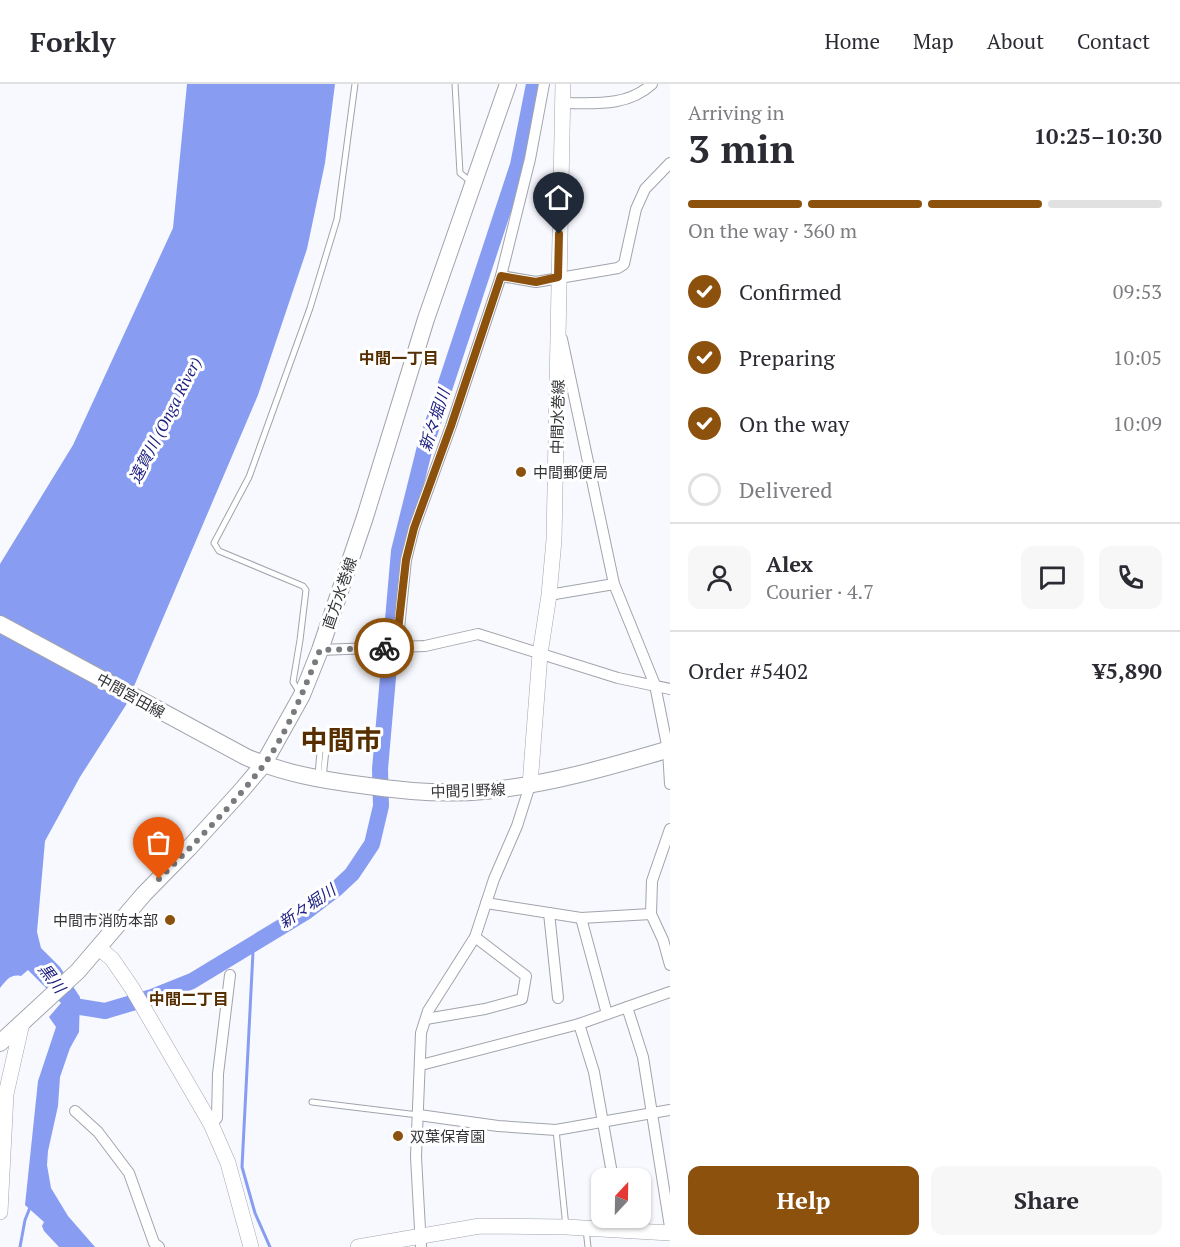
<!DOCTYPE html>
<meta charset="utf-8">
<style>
body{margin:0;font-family:"PT Serif","Noto Sans JP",serif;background:#f7f7f7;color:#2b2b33;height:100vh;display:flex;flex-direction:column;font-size:22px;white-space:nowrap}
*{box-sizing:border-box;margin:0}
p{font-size:20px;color:#7c7c81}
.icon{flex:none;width:33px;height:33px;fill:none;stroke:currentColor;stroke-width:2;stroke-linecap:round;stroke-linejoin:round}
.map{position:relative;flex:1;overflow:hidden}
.details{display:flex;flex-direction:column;background:#fff;width:510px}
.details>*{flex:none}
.needle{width:39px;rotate:22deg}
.controls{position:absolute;left:591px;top:1084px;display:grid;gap:12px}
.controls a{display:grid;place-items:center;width:60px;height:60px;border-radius:12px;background:#fff;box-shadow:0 2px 4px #0004;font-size:30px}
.pin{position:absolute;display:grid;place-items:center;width:51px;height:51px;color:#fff;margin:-62px -26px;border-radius:50% 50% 50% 0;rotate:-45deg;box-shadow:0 0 6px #0007}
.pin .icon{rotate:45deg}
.courier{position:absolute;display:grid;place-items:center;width:60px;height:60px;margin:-30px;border:4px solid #8c510d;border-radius:50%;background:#fff;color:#222;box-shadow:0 2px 8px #0007}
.headline em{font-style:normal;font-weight:800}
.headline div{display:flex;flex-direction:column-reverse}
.headline{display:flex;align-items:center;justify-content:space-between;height:102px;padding:0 18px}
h1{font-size:39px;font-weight:800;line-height:45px}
.bar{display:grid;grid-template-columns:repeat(4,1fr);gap:9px 6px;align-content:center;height:72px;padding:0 18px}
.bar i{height:8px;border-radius:4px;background:#e1e1e2}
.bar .active{background:#8c510d}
.bar p{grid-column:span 4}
.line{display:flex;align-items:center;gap:15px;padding:0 18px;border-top:2px solid #e1e1e2}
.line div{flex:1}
.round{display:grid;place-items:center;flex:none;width:63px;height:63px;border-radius:12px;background:#f7f7f7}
ol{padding:0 18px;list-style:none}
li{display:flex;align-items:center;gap:18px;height:66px}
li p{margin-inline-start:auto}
li .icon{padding:6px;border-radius:50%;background:#8c510d;color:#fff;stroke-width:4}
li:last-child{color:#7c7c81}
li i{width:33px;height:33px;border:3px solid #e1e1e2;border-radius:50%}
.button{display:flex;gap:12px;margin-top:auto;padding:12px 18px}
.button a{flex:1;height:69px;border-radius:12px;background:#8c510d;color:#fff;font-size:24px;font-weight:800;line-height:69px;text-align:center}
.button a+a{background:#f7f7f7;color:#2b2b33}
header{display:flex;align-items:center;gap:36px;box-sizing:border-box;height:84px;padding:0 30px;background:#fff;border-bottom:2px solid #e1e1e2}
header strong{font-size:28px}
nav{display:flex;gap:33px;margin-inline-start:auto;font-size:21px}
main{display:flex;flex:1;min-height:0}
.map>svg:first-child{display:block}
.water{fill:#889cf2}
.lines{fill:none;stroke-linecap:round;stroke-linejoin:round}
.stream{stroke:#889cf2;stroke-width:3}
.river{stroke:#889cf2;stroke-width:16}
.lane-casing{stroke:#a1a4ac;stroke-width:7}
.street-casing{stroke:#a1a4ac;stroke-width:12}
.secondary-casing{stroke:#a1a4ac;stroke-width:16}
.primary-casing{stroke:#a1a4ac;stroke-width:18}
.lane{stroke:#fff;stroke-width:5}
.street{stroke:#fff;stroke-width:10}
.secondary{stroke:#fff;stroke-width:15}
.primary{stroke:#fff;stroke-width:16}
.done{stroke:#787a7e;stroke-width:6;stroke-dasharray:0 10.8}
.route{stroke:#8c510d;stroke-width:8}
.poi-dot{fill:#8c510d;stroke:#fff;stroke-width:2}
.labels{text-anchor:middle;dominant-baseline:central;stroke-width:6;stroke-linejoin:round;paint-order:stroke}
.street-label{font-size:15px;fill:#343539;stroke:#fff}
.poi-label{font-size:15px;fill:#343539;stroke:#fff;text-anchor:start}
.neighbourhood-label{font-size:16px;font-weight:bold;fill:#562e00;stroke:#fff}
.water-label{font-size:16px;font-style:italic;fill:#1f2182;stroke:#fff}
.town-label{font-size:27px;font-weight:bold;fill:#562e00;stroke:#fff}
</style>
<header>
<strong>Forkly</strong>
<nav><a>Home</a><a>Map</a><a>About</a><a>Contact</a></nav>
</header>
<main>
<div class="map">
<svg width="670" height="1163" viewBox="0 0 670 1163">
<rect width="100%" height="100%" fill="#f7f9fe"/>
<path class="water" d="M187 0H335L325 79 307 165 258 311 126 621 80 693 45 757 37 848 41 864 60 883 80 913 79 948 70 964 60 993 58 1022 48 1067 47 1081 51 1104 68 1132 95 1163H59L44 1147 42 1142 44 1138 25 1121 38 997 56 943 49 933 61 919 28 886 21 892C10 890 7 896 0 904V480L73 361 173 144Z"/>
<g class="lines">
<g class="stream">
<polyline points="252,861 253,868 242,1083 255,1129 270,1163"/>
<polyline points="20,1163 25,1136 31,1121"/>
</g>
<polyline class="river" points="74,922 105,927 152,913 192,897 306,828 336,805 352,790 372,760 381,722 380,685 399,467 425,363 518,81 534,0"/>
<defs>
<g id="lane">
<polyline points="455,0 460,89 470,97"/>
<polyline points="300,609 293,598 300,556 306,506 303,502 219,467 214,459 249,393 310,224 337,135 355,0"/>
<polyline points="318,691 320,668 315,667 315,663 326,666 323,694"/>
<polyline points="312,1018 418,1031"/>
<polyline points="556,1046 566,1143"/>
<polyline points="586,1145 588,1163"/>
</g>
<g id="street">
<path d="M563 19C594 19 627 23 652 0"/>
<polyline points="501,192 536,198 618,184 624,180 636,125 645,105 670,79"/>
<polyline points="562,255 614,500 655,601 668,666 670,700"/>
<polyline points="549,511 614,500"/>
<polyline points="397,564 406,476 414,444 451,342 501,192 530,75 544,0"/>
<polyline points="320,566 425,562 478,550 618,594 670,605"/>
<polyline points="670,745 652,797 651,830 663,856 670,881"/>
<polyline points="486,819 581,834 651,830"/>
<polyline points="549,829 558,914"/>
<polyline points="581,834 607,930"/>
<polyline points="627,923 643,973 670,1143"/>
<polyline points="426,935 485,925 522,915 526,892 475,853"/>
<polyline points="579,940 594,988 613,1095"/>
<polyline points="421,981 579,940 670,908"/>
<polyline points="75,1027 98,1048 129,1089 154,1159 159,1163"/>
<polyline points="419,1031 498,1042 556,1046 670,1026"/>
<polyline points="211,1040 217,1034 218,990 230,891"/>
<polyline points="421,1163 416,1073 421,949 428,927 475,853 494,795 517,742 530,701"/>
</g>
<g id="secondary">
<polyline points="530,701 540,570 549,511 554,456 563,0"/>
<polyline points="99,864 112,875 132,904 211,1040 228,1079 251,1163"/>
<polyline points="0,1128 6,1010 22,939"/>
<polyline points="358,1163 480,1142 566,1143 670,1149"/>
</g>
<g id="primary">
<path d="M0 540 246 673C283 689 321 696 361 701 401 707 443 711 484 707 547 701 609 683 670 665"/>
<polyline points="0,959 78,887 144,810 189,764 241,707 263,681 302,611 320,566 365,433 426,235 508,0"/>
</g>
</defs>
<use href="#lane" class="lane-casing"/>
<use href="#street" class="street-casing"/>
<use href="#secondary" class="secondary-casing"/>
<use href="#primary" class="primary-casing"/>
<use href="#lane" class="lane"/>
<use href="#street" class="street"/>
<use href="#secondary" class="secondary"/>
<use href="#primary" class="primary"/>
</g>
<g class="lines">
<path class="done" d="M159 795C195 759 232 722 263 682 288 648 304 605 320 566L384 564"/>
<polyline class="route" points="384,564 396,564 406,476 414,444 451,342 501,192 536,198 558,193 559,150"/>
</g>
<g class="poi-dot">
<circle cx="521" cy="388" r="6"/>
<circle cx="170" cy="836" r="6"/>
<circle cx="398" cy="1052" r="6"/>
</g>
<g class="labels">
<g class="street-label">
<text transform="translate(557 333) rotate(-89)">中間水巻線</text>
<text transform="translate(339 509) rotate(-71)">直方水巻線</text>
<text transform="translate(131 611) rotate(29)">中間宮田線</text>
<text transform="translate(468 706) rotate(-2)">中間引野線</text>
</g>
<g class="poi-label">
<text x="533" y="388">中間郵便局</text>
<text x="158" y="836" text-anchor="end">中間市消防本部</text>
<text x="410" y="1052">双葉保育園</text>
</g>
<g class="neighbourhood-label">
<text x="399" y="274">中間一丁目</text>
<text x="189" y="915">中間二丁目</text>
</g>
<g class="water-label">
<text transform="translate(165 336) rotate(-63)">遠賀川 (Onga River)</text>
<text transform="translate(434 336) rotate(-72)">新々堀川</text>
<text transform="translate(307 822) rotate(-34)">新々堀川</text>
<text transform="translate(52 894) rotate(52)">黒川</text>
</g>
<g class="town-label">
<text x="341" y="656">中間市</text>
</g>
</g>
</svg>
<div class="controls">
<a><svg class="needle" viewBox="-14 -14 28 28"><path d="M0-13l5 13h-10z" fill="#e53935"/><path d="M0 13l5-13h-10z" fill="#7c7c81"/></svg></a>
</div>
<div class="pin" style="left:159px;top:795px;background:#ea580c"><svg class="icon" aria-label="bag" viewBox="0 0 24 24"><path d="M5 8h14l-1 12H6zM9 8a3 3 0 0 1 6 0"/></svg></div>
<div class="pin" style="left:559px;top:150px;background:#1f2937"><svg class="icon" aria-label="home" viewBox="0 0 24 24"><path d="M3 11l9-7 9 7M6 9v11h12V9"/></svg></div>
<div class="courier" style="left:384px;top:564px"><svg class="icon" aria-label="bike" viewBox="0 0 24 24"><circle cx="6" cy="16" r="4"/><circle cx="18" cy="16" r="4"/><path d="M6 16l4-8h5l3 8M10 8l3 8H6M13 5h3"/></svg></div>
</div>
<section class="details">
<div class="headline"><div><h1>3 min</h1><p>Arriving in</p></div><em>10:25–10:30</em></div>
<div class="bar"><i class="active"></i><i class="active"></i><i class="active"></i><i></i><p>On the way · 360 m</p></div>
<ol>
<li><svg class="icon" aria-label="check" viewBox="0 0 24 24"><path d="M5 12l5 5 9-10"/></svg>Confirmed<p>09:53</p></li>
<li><svg class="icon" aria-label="check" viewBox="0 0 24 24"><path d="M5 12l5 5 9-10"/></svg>Preparing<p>10:05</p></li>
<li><svg class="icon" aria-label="check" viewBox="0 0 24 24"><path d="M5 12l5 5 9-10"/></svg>On the way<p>10:09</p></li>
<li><i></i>Delivered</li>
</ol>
<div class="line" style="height:108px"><a class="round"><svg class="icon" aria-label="person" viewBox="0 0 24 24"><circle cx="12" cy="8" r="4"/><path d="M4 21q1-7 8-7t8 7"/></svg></a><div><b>Alex</b><p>Courier · 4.7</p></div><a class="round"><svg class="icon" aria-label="chat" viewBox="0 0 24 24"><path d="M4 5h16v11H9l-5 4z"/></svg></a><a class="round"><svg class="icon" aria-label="phone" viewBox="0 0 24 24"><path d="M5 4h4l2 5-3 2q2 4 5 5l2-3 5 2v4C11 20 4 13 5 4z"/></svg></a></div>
<div class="line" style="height:78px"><div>Order #5402</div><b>¥5,890</b></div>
<div class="button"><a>Help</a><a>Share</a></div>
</section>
</main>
